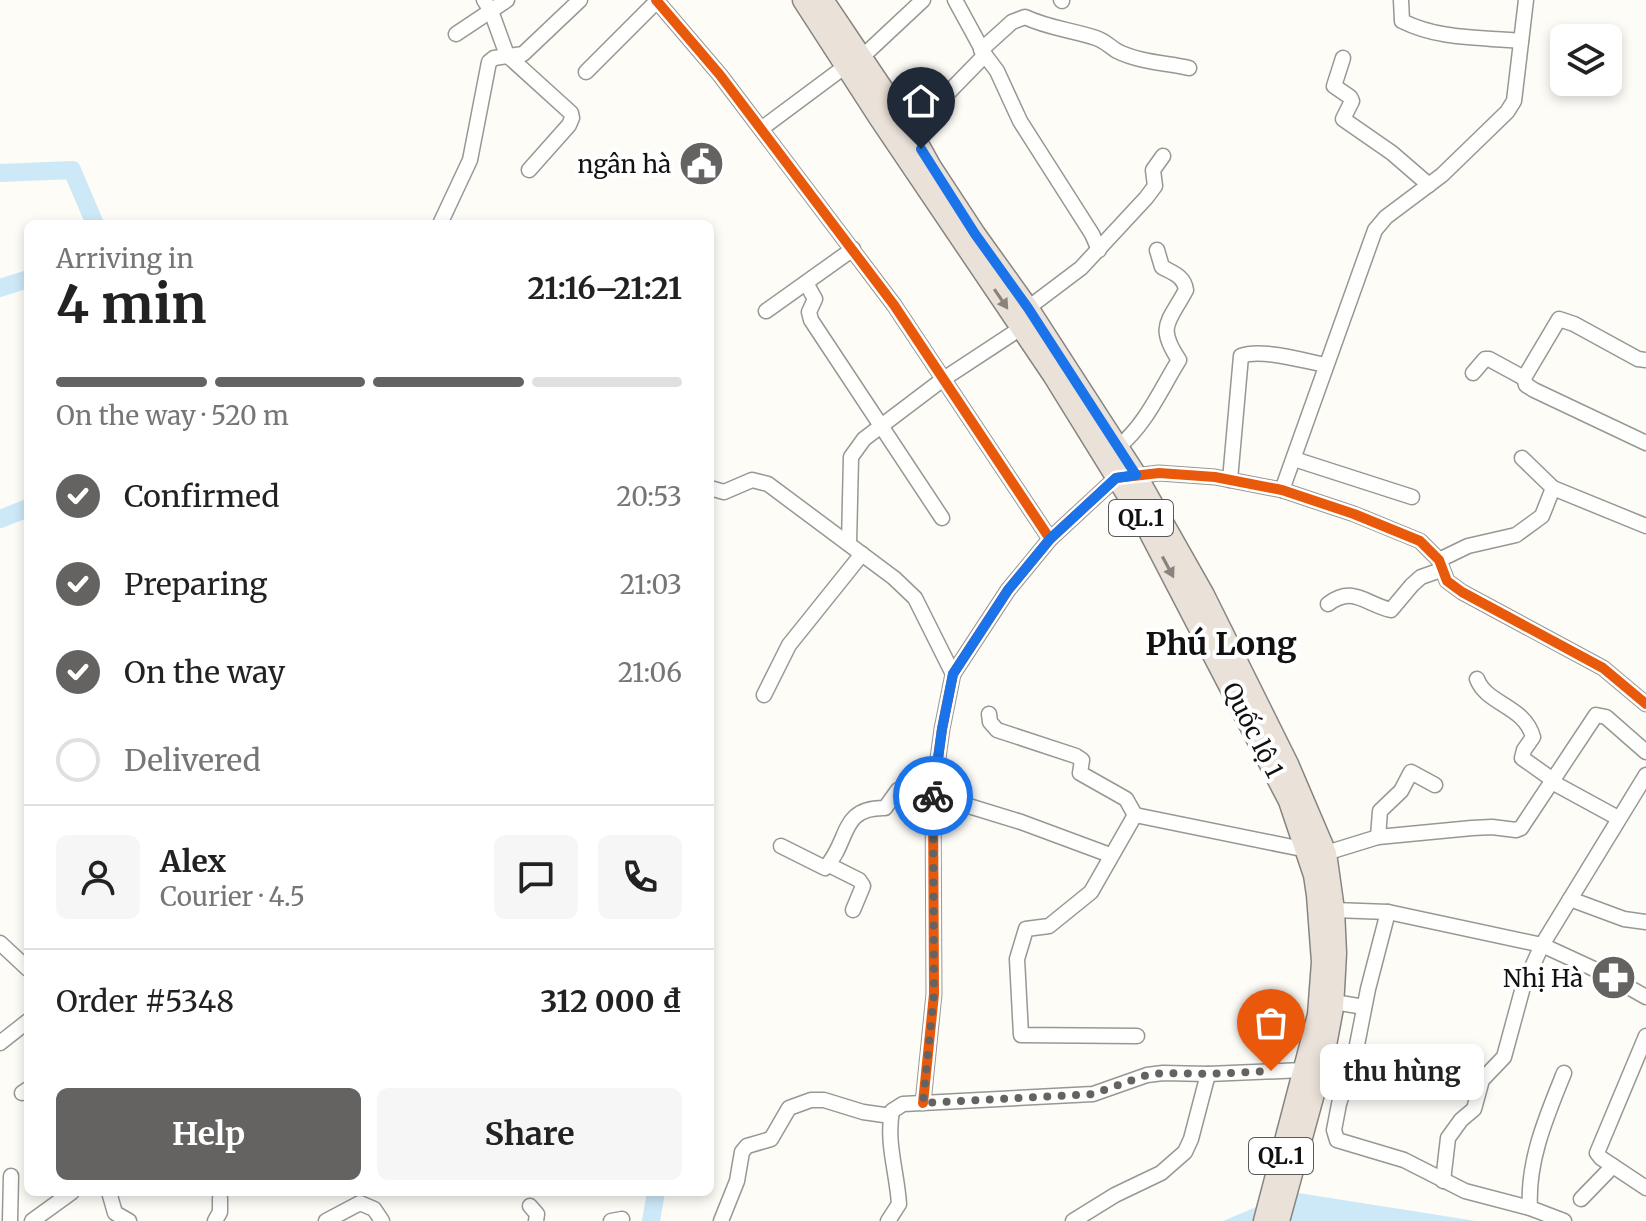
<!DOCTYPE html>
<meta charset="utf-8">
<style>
body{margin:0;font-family:Merriweather,serif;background:#f6f6f6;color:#222;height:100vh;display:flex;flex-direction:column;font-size:30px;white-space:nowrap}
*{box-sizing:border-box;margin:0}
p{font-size:26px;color:#767676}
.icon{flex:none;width:44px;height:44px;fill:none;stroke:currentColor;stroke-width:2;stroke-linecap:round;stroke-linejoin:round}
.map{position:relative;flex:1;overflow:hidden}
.details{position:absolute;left:24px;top:220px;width:690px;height:976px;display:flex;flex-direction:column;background:#fff;border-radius:12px;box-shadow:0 4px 12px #0003}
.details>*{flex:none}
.buttons{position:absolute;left:1550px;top:24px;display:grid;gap:16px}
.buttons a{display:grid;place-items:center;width:72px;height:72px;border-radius:12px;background:#fff;box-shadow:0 4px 12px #0003;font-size:40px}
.pin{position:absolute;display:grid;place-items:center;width:68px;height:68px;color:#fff;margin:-82px -34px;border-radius:50% 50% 50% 0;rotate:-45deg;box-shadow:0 0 8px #0007}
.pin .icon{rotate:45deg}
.courier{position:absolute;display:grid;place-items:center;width:80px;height:80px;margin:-40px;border:6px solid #1a73e8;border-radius:50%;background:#fff;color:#222;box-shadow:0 2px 10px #0007}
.bubble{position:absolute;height:56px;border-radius:12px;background:#fff;box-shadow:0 4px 12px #0003;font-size:26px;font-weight:700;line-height:56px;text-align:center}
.headline em{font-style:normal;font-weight:700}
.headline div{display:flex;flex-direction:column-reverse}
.headline{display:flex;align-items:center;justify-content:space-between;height:136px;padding:0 32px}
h1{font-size:52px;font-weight:700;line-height:60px}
.bar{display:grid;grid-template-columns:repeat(4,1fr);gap:12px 8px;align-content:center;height:96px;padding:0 32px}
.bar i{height:10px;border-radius:6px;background:#e0e0e0}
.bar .on{background:#646362}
.bar p{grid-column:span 4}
.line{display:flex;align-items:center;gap:20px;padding:0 32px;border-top:2px solid #e0e0e0}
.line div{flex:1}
.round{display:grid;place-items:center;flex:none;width:84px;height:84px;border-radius:12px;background:#f6f6f6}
ol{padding:0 32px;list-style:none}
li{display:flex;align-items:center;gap:24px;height:88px}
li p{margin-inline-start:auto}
li .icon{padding:8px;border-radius:50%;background:#646362;color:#fff;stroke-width:4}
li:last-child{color:#767676}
li i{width:44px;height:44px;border:4px solid #e0e0e0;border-radius:50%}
.primary-button{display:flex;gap:16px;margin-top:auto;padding:16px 32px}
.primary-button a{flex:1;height:92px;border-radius:12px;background:#646362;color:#fff;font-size:32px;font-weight:700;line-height:92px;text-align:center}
.primary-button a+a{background:#f6f6f6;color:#222}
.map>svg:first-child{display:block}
.water{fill:#cde8f7}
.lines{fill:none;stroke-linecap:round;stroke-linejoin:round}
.river{stroke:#cde8f7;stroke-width:18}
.minor-casing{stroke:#979795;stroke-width:17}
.highway-casing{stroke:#858482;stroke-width:23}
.minor{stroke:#fffffe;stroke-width:14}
.highway{stroke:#eae1d8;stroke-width:20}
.cycleway-casing{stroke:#fff;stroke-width:15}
.cycleway{stroke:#e8590c;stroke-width:10}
.oneway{fill:#88837e}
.done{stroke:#646362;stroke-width:8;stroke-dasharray:0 14.4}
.route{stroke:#1a73e8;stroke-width:10}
.labels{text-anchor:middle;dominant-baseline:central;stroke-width:8;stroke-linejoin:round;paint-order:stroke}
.shield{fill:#fff;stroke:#585858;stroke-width:2}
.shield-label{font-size:22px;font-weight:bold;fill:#111}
.poi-label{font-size:24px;fill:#111;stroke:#fff;text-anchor:end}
.street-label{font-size:24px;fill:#111;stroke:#fff}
.district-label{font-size:32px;font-weight:bold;fill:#111;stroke:#fff}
</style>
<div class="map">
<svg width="1646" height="1221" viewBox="0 0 1646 1221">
<rect width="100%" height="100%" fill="#fdfcf7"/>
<polygon class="water" points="1292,1192 1476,1221 1223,1221"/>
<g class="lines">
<g class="river">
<polyline points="0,173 72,170 95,224"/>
<polyline points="0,288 28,279"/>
<polyline points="0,519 28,508"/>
<polyline points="651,1221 656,1192"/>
</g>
<defs>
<g id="minor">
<polyline points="484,0 491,11 507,55 571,113 572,118 569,125 529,170"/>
<polyline points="656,0 720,75 894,305 1050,539"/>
<polyline points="955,0 985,55"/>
<polyline points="1061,0 1062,1"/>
<path d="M1401 0 1402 21C1440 40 1481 37 1521 41"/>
<polyline points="456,34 507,0"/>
<path d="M981 50 1012 22 1025 17C1048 28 1072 30 1096 38 1105 41 1109 46 1117 51 1139 62 1166 63 1189 68"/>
<polyline points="861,58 923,0"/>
<polyline points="1343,58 1334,86 1350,97 1352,101 1343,119 1392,153 1429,185"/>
<polyline points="586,72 657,1"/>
<polyline points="761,129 847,65"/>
<polyline points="911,131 985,55 997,71 1020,121 1092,234 1099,250"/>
<polyline points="440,224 470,160 489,62 494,58 523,54 580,0"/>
<polyline points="806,283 815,299 809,312 811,320 942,518"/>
<polyline points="1028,308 1081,268 1146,198 1155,186 1153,170 1163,156"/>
<polyline points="766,311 853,249"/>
<polyline points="1646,360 1638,359 1574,324 1559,319 1524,378 1526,385 1534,390 1646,443"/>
<polyline points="1473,373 1485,359 1489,359 1524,378"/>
<path d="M1118 447C1145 426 1161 389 1179 360 1156 326 1169 322 1186 290 1184 276 1173 273 1162 267L1157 250"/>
<polyline points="1294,459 1412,497"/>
<path d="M1230 480 1241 356C1261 348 1304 361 1326 365"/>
<polyline points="710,488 724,492 752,480 768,484 894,578 915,598 953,674"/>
<polyline points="1553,488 1646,526"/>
<polyline points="1282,490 1375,230 1386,217 1442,175 1507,112 1514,101 1526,0"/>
<polyline points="849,544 851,457 864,439 942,380 1021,328"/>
<polyline points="1439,560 1468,546 1516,535 1542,516 1553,488 1522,458"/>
<path d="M1328 604C1353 585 1365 604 1391 610L1412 585 1421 577 1441 570"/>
<path d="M1477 679C1487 705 1524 705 1533 737L1524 750 1522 758 1553 780"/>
<polyline points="764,695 789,645 862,554"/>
<polyline points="989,714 990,722 997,730 1076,756 1082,760 1080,773 1126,799 1135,815"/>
<polyline points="1552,782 1618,818"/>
<polyline points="933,795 1021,822 1110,855"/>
<polyline points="1378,837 1380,811 1401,791 1411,772 1435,785"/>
<path d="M781 846 825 868C850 842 839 807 885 808L898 790 933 791"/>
<polyline points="1326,853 1378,837 1472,828 1492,827 1516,830 1521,828 1596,715 1606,717 1646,752"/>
<polyline points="829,865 859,880 863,886 853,910"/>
<polyline points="1570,899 1624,919 1646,922"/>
<polyline points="1334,910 1388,912 1542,945 1607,975 1646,997"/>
<polyline points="1388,912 1368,989 1356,1050 1339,1104 1334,1130 1337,1140 1404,1160 1465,1191 1530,1208 1564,1221"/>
<polyline points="0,943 28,969"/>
<polyline points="1334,1002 1364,1007"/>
<polyline points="1137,1036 1021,1035 1017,959 1026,929 1049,926 1091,892 1135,815 1307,850"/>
<polyline points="1646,1036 1597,1153 1601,1158 1646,1188"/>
<polyline points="0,1043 28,1021"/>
<polyline points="22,1093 28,1089"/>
<polyline points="923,1103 934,994 933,795 942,729 953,674 1008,590 1050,539 1116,478 1159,473 1215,477 1282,490 1354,514 1420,541 1439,560 1447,581 1462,592 1603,668 1646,704"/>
<polyline points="1443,1181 1448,1138 1461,1120 1474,1109 1482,1080 1504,1057 1523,987 1542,945 1646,775"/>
<polyline points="109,1192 115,1213 129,1221"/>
<polyline points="1581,1199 1613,1166"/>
<polyline points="530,1206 537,1214 536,1221"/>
<path d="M1530 1208C1527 1161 1547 1115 1564 1073"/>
<polyline points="10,1221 11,1176"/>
<polyline points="32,1221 72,1192"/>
<polyline points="215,1221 220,1212 220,1198"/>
<polyline points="326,1221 360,1203 374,1209 382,1221"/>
<polyline points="611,1221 622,1219"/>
<polyline points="721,1221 737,1181 742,1152 747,1146 771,1139 789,1108 811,1100 824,1100 863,1112 891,1116"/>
<path d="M888 1221 899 1204C897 1172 886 1143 892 1111L903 1104 1093 1094 1147 1075 1163 1073 1208 1074 1303 1070"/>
<polyline points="1073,1221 1115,1195 1161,1173 1185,1152 1191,1139 1208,1074"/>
</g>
<g id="highway">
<polyline points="803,0 880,119 1053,375 1144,522 1289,801 1314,875 1317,895 1322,962 1318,1015 1264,1221"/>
<polyline points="823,0 911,131 931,167 975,234 1028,308 1136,475 1204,595 1288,764 1326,853 1334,910 1336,953 1333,1008 1323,1061 1279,1221"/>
</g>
</defs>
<use href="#minor" class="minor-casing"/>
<use href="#highway" class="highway-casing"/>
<use href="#minor" class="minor"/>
<use href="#highway" class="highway"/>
<defs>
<g id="cycleway">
<polyline points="656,0 720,75 894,305 1050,539"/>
<polyline points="923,1103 934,994 933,795 942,729 953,674 1008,590 1050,539 1116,478 1159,473 1215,477 1282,490 1354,514 1420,541 1439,560 1447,581 1462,592 1603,668 1646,704"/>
</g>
</defs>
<use href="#cycleway" class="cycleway-casing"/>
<use href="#cycleway" class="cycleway"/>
</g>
<defs><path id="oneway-solid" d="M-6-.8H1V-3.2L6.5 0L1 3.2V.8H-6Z" transform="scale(2)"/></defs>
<g class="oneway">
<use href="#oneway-solid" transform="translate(1001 299) rotate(56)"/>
<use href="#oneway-solid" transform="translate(1168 567) rotate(62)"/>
</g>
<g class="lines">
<polyline class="done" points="933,796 934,994 923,1103 1093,1094 1147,1075 1163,1073 1208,1074 1271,1071"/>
<polyline class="route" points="921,149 975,234 1028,308 1136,475 1116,478 1050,539 1008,590 953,674 942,729 933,796"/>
</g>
<defs>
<symbol id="civic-disc" viewBox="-11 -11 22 22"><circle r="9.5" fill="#646362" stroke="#fff"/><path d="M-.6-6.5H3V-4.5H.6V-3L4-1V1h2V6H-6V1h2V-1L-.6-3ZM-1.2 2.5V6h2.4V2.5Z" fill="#fff"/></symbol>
<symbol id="pharmacy-disc" viewBox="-11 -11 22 22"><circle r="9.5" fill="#646362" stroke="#fff"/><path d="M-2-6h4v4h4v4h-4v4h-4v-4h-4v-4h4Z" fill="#fff"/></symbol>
</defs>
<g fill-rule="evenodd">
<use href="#civic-disc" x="676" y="138" width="51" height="51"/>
<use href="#pharmacy-disc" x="1588" y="952" width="51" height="51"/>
</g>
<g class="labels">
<g class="shield">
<rect x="1109" y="500" width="64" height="36" rx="6"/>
<rect x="1249" y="1138" width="64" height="36" rx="6"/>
</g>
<g class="shield-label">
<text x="1141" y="518">QL.1</text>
<text x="1281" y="1156">QL.1</text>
</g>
<g class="poi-label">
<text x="671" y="164">ngân hà</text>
<text x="1583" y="978">Nhị Hà</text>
</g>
<g class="street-label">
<text transform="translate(1253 730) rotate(63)">Quốc lộ 1</text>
</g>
<g class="district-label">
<text x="1221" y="644">Phú Long</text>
</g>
</g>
</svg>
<div class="buttons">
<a><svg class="icon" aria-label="layers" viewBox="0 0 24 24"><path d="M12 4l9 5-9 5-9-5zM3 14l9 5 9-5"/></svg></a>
</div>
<div class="pin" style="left:1271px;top:1071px;background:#ea580c"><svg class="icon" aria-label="bag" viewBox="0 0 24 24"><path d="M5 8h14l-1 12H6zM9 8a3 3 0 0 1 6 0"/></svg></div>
<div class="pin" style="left:921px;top:149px;background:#1f2937"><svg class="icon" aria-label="home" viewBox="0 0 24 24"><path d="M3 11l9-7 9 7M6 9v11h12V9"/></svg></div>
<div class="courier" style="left:933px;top:796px"><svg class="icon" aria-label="bike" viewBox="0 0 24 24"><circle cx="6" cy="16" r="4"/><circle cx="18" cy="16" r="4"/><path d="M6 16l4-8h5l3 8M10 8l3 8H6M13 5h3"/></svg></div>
<div class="bubble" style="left:1320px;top:1044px;width:164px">thu hùng</div>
<section class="details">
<div class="headline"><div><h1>4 min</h1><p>Arriving in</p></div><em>21:16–21:21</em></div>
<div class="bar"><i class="on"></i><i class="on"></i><i class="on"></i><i></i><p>On the way · 520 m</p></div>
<ol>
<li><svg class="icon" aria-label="check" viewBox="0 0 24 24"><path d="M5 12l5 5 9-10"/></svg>Confirmed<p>20:53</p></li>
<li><svg class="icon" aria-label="check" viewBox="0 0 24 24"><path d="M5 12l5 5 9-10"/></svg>Preparing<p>21:03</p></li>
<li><svg class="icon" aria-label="check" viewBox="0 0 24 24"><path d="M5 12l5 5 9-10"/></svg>On the way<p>21:06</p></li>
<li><i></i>Delivered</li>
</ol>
<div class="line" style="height:144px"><a class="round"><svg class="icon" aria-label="person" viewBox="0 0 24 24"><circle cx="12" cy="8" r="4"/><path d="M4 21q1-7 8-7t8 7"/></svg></a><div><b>Alex</b><p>Courier · 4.5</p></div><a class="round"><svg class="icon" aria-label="chat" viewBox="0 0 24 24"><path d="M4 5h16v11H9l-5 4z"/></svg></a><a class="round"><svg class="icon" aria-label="phone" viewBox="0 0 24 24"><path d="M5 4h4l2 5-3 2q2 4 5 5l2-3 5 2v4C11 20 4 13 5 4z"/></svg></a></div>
<div class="line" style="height:104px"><div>Order #5348</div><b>312 000 ₫</b></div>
<div class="primary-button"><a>Help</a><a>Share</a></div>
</section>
</div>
